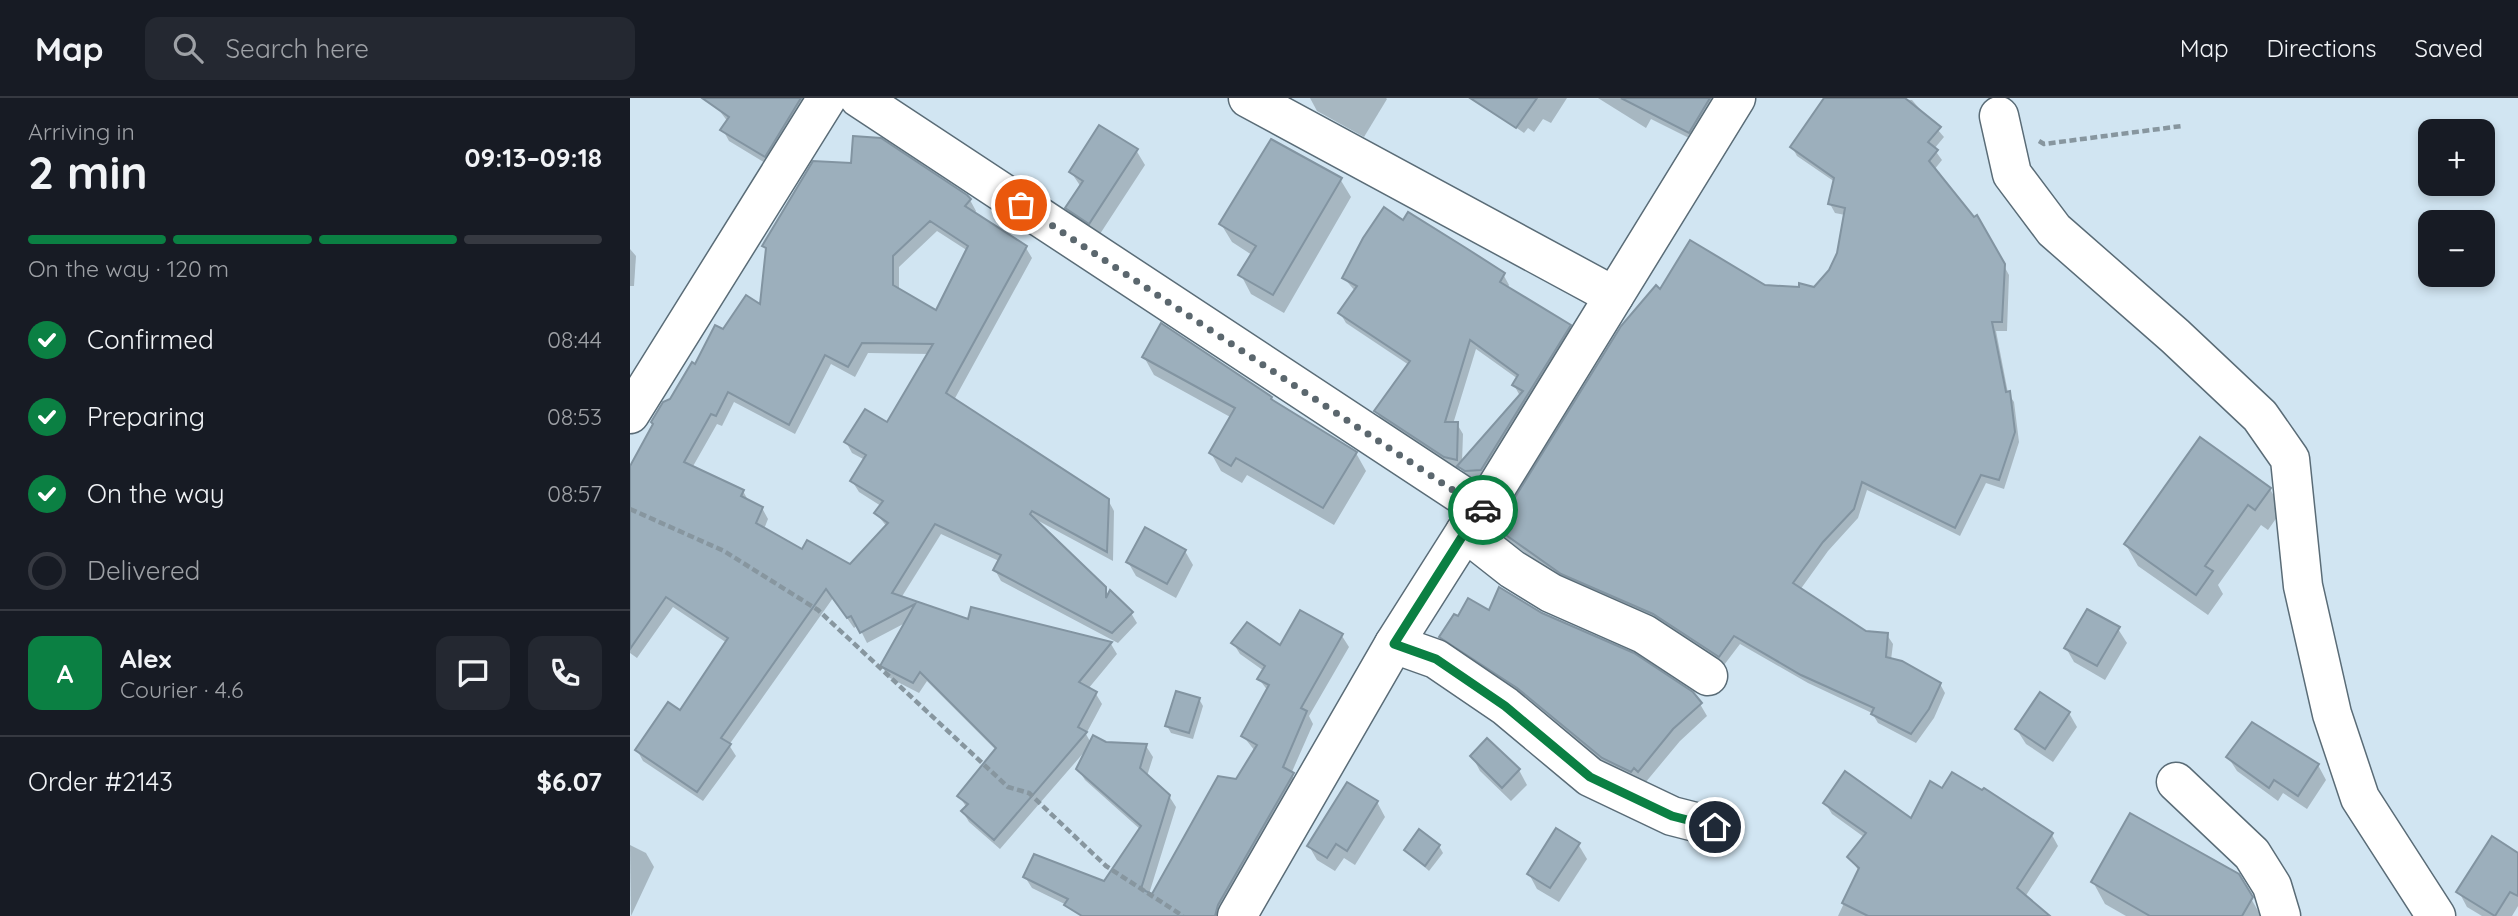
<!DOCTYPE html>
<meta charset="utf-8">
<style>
body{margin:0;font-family:Quicksand,sans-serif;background:#242831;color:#f1f3f6;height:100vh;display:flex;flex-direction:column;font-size:26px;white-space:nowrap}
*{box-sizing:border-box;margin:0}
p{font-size:23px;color:#9ea1a6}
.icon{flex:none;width:38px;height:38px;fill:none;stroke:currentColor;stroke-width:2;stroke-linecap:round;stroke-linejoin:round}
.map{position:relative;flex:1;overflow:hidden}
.drawer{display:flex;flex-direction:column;background:#171b24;width:630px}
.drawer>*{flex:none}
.tools{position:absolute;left:1788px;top:21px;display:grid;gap:14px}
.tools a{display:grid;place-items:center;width:77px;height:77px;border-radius:14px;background:#171b24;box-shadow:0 4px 10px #0003;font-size:35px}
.pin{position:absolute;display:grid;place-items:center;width:60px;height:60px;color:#fff;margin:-30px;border:4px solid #fff;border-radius:50%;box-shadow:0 2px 7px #0007}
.courier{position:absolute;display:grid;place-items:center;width:70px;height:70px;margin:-35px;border:5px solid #0b8043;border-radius:50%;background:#fff;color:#222;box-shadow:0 2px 9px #0007}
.headline em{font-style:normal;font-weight:800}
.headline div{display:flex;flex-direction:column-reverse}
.headline{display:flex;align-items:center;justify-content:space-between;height:119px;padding:0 28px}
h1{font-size:46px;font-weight:800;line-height:52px}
.bar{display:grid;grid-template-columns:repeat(4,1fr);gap:10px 7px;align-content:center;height:84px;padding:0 28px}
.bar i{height:9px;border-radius:5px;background:#363941}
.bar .on{background:#0b8043}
.bar p{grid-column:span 4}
.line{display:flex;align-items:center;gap:18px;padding:0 28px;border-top:2px solid #363941}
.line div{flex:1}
.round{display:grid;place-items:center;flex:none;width:74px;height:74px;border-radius:14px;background:#242831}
ol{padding:0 28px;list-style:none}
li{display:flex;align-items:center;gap:21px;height:77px}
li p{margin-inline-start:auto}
li .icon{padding:7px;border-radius:50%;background:#0b8043;color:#fff;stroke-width:4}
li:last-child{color:#9ea1a6}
li i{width:38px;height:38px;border:4px solid #363941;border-radius:50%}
header{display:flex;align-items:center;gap:42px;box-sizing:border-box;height:98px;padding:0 35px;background:#171b24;border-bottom:2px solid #363941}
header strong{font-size:33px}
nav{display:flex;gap:38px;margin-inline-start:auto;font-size:24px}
.search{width:490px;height:63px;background:#242831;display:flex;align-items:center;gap:18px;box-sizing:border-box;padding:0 24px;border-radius:14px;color:#9ea1a6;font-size:26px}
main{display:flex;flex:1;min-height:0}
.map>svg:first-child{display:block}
.shadow{fill:#0003;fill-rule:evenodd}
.building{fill:#9cafbc;stroke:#8294a1;stroke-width:2;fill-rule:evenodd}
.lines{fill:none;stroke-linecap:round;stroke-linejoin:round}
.minor-casing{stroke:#5a6c77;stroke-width:41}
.path{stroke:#87969f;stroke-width:4.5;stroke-dasharray:7 3.5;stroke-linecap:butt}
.minor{stroke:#fff;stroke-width:38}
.done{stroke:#5b676e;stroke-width:7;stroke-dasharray:0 12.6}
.route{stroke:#0b8043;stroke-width:9}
</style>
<header>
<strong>Map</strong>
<div class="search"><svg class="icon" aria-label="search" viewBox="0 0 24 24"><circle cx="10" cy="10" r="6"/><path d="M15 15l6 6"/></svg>Search here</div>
<nav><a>Map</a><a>Directions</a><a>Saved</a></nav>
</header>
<main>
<section class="drawer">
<div class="headline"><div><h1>2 min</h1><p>Arriving in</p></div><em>09:13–09:18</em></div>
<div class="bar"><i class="on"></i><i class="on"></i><i class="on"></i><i></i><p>On the way · 120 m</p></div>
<ol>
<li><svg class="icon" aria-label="check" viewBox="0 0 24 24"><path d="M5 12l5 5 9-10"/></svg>Confirmed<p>08:44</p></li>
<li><svg class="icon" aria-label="check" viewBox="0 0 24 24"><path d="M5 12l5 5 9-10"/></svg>Preparing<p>08:53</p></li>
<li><svg class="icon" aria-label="check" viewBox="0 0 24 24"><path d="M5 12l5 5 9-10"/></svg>On the way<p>08:57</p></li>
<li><i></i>Delivered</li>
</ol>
<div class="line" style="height:126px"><b class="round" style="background:#0b8043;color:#fff">A</b><div><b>Alex</b><p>Courier · 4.6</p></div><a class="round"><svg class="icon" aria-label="chat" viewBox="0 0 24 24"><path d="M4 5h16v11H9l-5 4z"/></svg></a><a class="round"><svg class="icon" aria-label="phone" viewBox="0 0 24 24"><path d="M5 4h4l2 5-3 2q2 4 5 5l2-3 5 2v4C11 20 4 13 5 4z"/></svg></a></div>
<div class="line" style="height:91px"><div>Order #2143</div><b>$6.07</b></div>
</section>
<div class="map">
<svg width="1888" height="818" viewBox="0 0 1888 818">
<rect width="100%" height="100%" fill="#d1e5f2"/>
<g class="shadow">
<polygon points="86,0 185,0 142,69 99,43 93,32 98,24 86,8"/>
<polygon points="680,0 756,0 757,1 734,39 687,13"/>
<polygon points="872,0 937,0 921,25 913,21 904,34 898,30 894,35 871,19"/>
<polygon points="968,0 1091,0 1065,43 1021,21 1016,30"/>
<polygon points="1194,0 1282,2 1314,39 1304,51 1312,62 1304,72 1344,121 1347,119 1379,177 1377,233 1366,233 1378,295 1384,304 1389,344 1374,391 1356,385 1330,438 1237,392 1228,420 1198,453 1170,492 1236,535 1257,537 1263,546 1261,562 1310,586 1315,595 1304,620 1286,645 1248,625 1242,615 1178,585 1110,546 1094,567 1030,525 938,484 873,440 868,430 1030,193 1135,189 1185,191 1201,173 1209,155 1215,117 1205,115 1200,106 1205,84 1167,58 1162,49"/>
<polygon points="506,52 515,67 468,139 446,124 437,110 451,89 441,74"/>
<polygon points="710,81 721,99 654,215 621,196 611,177 622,157 602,144 591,126"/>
<path d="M340 102 346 113 344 116 396 150 402 160 324 302 478 402 484 413 483 463 403 420 480 498 501 515 507 525 488 545 371 483 365 472 369 463 311 436 271 500 339 523 342 512 481 546 487 556 458 591 466 596 472 606 456 636 461 645 516 648 523 659 517 678 539 698 546 709 519 796 523 798 625 653 613 638 638 593 629 581 634 573 610 556 603 545 651 550 671 514 712 538 719 549 679 618 683 626 661 676 669 688 594 818H459L402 790 395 779 474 786 511 732 455 682 448 671 456 652 370 751 339 724 333 714 337 710 329 698 366 652 297 583 289 595 258 579 252 568 277 524 237 545 228 527 224 530 203 500 99 647 106 658 73 703 13 663 7 652 50 614 97 545 43 509 7 560 0 555V387L41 302 66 268 94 234 131 209 137 153 134 148ZM307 133 338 153 307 214 269 192V169ZM238 255 299 256 258 327 216 344 222 355 235 362 222 383 229 394 251 408 246 415 257 429 220 468 173 454 134 431 138 421 132 410 119 404 113 393 62 370 87 326 92 328 104 304 165 336 201 266 225 279Z"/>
<path d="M774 124 873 176 879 187 877 191 939 228 945 238 857 382 842 383 831 371 821 369 752 323 746 313 779 267 716 225 710 215 725 193 714 180ZM846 251 888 281 884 287 890 298 832 364 833 336 827 326H823Z"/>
<polygon points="0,151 6,158 4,188 0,188"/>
<polygon points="514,259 641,300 644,305 726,355 736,373 704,427 617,377 612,385 591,373 581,355 602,320 524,277"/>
<polygon points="1640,391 1652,412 1638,432 1631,427 1588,487 1593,496 1578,517 1508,468 1496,447"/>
<polygon points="555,453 563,467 546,500 506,478 498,464"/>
<polygon points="860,514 911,516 1070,606 1077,618 1050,643 1015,685 1012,681 1008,685 981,672 818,551 811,539"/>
<polygon points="1488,531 1497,545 1475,582 1444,564 1436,550"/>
<polygon points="569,601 573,608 563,641 541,635 537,628"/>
<polygon points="1439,615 1447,629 1423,664 1396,646 1387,632"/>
<polygon points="857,642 889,672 897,687 881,703 850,673 842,658"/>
<polygon points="1598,659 1688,667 1696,682 1677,711 1653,695 1648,703 1607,673"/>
<polygon points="1312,692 1422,737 1428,748 1395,799 1413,818 1208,818 1229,773 1219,759 1234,739 1202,716 1195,705 1282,723"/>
<polygon points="747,704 755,719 725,767 714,760 705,773 687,762 679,748"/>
<polygon points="948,746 957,761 929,804 907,791 899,776"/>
<polygon points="0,747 16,755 24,769 1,818"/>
<polygon points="809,748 813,755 799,773 776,752"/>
<polygon points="1888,757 1888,808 1882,818 1852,818 1837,809 1829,794"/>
<polygon points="1608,778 1631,818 1496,818 1475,806 1463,784"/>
</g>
<g class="building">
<polygon points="72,0 171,0 135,59 90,32 99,19"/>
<polygon points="840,0 907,0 886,30"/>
<polygon points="991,0 1080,0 1059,35"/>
<polygon points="1194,0 1275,0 1311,29 1298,44 1308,52 1299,63 1344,119 1347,117 1375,166 1372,224 1362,224 1376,294 1380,293 1385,334 1369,382 1351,377 1325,430 1232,384 1224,411 1193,444 1163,485 1236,533 1258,535 1256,559 1272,563 1311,585 1299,611 1281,636 1241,616 1244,610 1171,577 1104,538 1089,559 1023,516 931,476 866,430 991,228 1026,187 1030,191 1060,142 1135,187 1169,189 1169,185 1184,189 1199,172 1207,155 1215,110 1198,106 1204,80 1160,49"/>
<polygon points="469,27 508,51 459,126 435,110 453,83 439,74"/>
<path d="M223 38 251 40 337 97 341 101 335 108 397 148 316 295 479 401 477 454 402 413 400 416 476 489V500L480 492 503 514 482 535 363 472 371 457 305 426 262 495 338 521 341 509 482 544 449 584 467 594 448 629 457 634 364 742 331 713 338 706 327 698 366 650 290 574 283 585 250 568 285 506 230 535 221 518 217 520 196 491 91 640 101 646 67 694 5 652 38 604 50 612 98 540 36 499 0 551V368L23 326 21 324 33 304 40 301 62 264 65 266 85 227 93 231 116 197 130 206 136 150 132 148 183 63 221 65ZM300 123 338 148 306 212 263 187V158ZM232 245 303 246 257 324 235 311 214 344 236 357 220 383 253 403 244 415 258 425 220 466 177 442 172 451 126 425 133 409 111 398 114 392 54 364 81 316 86 318 98 294 159 327 195 257 218 269Z"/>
<polygon points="641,41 712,80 643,197 608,177 626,148 589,126"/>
<polygon points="754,109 773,122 778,114 836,150 875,175 870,184 941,227 851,372 835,373 827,368 893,293 882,287 888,277 840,242 815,324 828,324 827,362 814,359 744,313 780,263 708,215 727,188 712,180 733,140"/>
<polygon points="531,225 642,299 641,301 727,354 693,410 606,360 601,368 579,355 605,310 512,259"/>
<polygon points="1570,339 1641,390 1625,412 1618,407 1575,468 1583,473 1566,497 1494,446"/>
<polygon points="515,429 556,452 537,486 496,464"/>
<polygon points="869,489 912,515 1004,555 1063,594 1072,605 1043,631 1008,674 1004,670 1001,674 972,660 887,590 809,539 824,516 828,518 838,500 859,512"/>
<polygon points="1457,511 1490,529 1467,568 1434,550"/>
<polygon points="670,512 713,536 671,610 677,613 653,669 664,675 588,807 585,818 452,818 434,807 438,801 393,779 404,756 474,783 511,728 446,671 463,637 476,644 517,646 510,670 540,697 511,791 522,796 588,678 606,681 627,647 611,638 639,587 627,581 635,568 601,545 617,524 650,547"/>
<polygon points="546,593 570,600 559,635 535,628"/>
<polygon points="1410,594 1440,614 1415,651 1385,631"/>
<polygon points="1622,624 1689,666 1668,698 1644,682 1639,690 1596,659"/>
<polygon points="857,640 890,671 872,690 840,658"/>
<polygon points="1215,673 1281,720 1300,683 1312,690 1322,674 1352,692 1354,690 1423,735 1387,790 1420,818 1238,818 1212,805 1229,770 1217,759 1236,735 1193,705"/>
<polygon points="717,684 748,703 717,753 706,746 697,760 677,748"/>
<polygon points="1500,715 1609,776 1623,799 1612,818 1520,818 1461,784"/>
<polygon points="926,730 950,745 920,790 897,776"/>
<polygon points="789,731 810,747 795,768 774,752"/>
<polygon points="1862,738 1888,755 1888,798 1880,794 1865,818 1826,794"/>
</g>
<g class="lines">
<defs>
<g id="minor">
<polyline points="229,0 853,411"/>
<polyline points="618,0 984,198"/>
<polyline points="1369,18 1382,76 1424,132 1545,238 1630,318 1660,361 1673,488 1702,616 1730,700 1806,818"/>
<polyline points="0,316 197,0"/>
<polyline points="835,434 882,471 921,495 1014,536 1078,578"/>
<polyline points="764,546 806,561 875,608 960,679 1042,718 1085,729"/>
<polyline points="1546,684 1622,756 1642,788 1651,818"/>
<polyline points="607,818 764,546 835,434 853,411 1106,0"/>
</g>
</defs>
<use href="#minor" class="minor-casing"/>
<g class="path">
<polyline points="1409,43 1414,46 1552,28"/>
<polyline points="0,411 94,453 188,512 378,689 399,695 476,768 553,818"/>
</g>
<use href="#minor" class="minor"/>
</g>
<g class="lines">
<polyline class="done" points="391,107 853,412"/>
<polyline class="route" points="853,412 835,434 764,546 806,561 875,608 960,679 1042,718 1085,729"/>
</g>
</svg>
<div class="tools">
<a>+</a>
<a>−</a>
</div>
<div class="pin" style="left:391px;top:107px;background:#ea580c"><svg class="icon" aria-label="bag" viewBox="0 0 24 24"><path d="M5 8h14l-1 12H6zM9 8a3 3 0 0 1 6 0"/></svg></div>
<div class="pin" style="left:1085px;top:729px;background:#1f2937"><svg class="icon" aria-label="home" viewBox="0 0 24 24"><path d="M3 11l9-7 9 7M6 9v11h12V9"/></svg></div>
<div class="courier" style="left:853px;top:412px"><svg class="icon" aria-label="car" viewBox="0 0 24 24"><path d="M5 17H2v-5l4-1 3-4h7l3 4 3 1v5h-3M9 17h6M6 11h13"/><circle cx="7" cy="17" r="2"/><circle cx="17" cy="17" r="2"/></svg></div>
</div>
</main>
